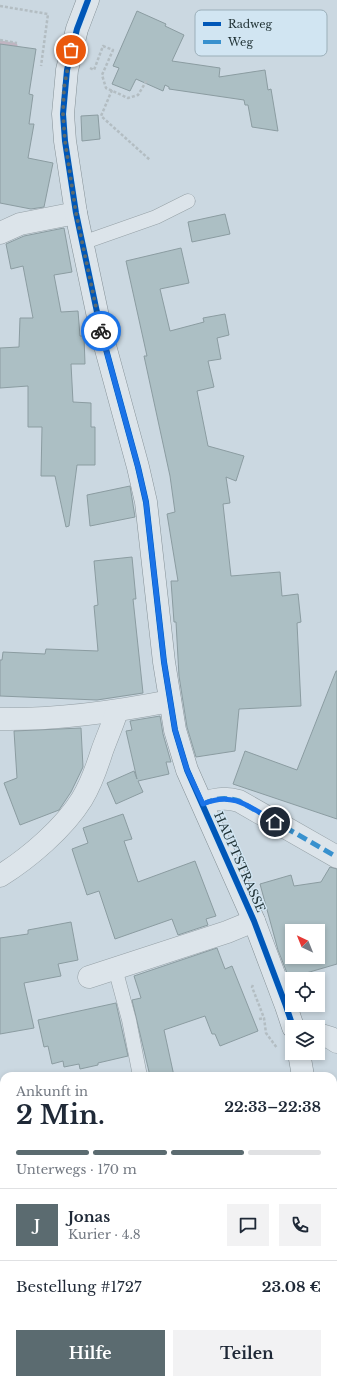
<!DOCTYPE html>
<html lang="de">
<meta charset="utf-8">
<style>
body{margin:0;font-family:"Libre Baskerville",serif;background:#f2f2f3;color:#1f2937;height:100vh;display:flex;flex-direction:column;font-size:15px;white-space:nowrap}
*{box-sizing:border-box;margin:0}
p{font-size:13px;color:#747a83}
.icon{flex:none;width:22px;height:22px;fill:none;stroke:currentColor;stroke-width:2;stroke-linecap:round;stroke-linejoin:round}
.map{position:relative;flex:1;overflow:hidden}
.panel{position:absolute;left:0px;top:1072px;width:337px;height:312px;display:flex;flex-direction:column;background:#fff;border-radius:12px 12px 0 0;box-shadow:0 2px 6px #0003}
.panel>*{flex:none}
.needle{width:26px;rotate:317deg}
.tools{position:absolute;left:285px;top:924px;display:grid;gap:8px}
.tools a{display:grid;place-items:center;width:40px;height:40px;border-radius:0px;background:#fff;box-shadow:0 2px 6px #0003;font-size:20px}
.pin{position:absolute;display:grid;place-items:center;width:34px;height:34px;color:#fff;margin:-17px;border:2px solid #fff;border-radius:50%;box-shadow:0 1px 4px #0007}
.courier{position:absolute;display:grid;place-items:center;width:40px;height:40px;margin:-20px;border:3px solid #1a73e8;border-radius:50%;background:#fff;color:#222;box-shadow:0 1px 5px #0007}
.head em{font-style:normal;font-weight:700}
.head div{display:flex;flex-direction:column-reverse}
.head{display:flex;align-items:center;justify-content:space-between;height:68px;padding:0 16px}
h1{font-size:26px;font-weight:700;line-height:30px}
.bar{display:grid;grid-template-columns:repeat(4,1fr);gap:6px 4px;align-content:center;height:48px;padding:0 16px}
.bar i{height:5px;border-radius:3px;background:#e0e1e3}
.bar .current{background:#5b6b70}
.bar p{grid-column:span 4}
.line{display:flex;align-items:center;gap:10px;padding:0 16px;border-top:1px solid #e0e1e3}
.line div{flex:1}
.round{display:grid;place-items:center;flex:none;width:42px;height:42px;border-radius:0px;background:#f2f2f3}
.action{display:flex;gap:8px;margin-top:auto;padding:8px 16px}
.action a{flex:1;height:46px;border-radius:0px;background:#5b6b70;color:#fff;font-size:16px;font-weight:700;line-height:46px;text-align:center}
.action a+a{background:#f2f2f3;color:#1f2937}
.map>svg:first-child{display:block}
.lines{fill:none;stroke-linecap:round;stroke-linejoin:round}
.stream{stroke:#c1b4c1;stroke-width:7}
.building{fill:#acbfc4;stroke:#8b9ca1;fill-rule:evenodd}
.lane-casing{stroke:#95a0a6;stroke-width:15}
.street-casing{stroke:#95a0a6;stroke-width:23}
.secondary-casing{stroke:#849096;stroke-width:23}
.path{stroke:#b3bdc2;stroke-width:2.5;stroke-dasharray:3 2;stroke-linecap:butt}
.lane{stroke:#dce4ea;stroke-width:14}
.street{stroke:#dce4ea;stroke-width:22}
.secondary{stroke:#dce4ea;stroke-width:22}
.quiet{stroke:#3891ce;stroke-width:5;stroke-dasharray:10 5;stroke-linecap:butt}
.cycleway-casing{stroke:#d1e5f2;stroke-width:8}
.cycleway{stroke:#0057b8;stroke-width:6}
.done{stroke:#5b6b70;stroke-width:4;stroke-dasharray:0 7.2}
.route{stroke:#1a73e8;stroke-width:5}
.labels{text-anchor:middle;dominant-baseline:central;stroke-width:3;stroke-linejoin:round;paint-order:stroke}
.street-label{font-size:12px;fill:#1e3033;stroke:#d1e5f2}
.key{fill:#d1e5f2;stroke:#9bafb9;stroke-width:1}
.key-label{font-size:11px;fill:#1e3033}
</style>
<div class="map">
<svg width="337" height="1384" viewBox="0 0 337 1384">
<rect width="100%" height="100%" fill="#cbd8e1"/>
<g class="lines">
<polyline class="stream" points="0,44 14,46"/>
</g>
<g class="building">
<polygon points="137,11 166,24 165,26 184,35 172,61 220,68 219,77 265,70 268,90 271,89 278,131 252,127 248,105 245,105 244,100 169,89 169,87 165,85 163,91 136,79 130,91 112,84 119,68 113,66"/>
<polygon points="0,44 36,49 29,94 33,95 29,124 34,124 28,158 53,163 44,207 31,209 0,203"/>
<polygon points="98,115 100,139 82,141 81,116"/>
<polygon points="225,214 230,234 192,242 188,222"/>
<polygon points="64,228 72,272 54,275 61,312 78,311 80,336 84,336 85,364 71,364 73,402 91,403 91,427 95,427 95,465 77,465 69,526 66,527 55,476 41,476 42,427 28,427 28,386 0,388 0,348 19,347 20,318 33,318 23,266 11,269 6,244 24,236"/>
<polygon points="181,248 189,283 160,289 170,331 204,322 203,318 225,314 229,335 217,338 221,359 208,361 214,387 197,391 208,446 244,456 236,481 226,477 230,503 223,504 231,576 280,572 282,596 298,594 301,622 297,623 301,706 239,709 235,751 196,757 187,727 179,676 176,622 174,622 171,581 178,581 167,514 175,512 170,476 144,356 147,356 126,261"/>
<polygon points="130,486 135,517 90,526 87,495"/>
<polygon points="132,557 136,599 133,599 143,693 97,700 0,696 0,660 2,660 3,652 45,654 46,649 98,651 94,606 98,605 94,561"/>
<polygon points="336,671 337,671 337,819 233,784 245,751 297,770"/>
<polygon points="160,716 163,734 171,762 166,762 169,774 138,781 143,792 116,804 107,783 134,771 137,779 126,731 132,730 130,721"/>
<polygon points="81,728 83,767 71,792 59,810 20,825 4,783 17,778 14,731"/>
<polygon points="123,814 132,839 124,841 138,882 195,861 216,916 206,919 208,925 178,935 172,919 115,939 99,891 87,895 72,849 88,843 83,828"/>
<path d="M330 867 337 869V964L289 978 278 950 260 884 291 875 294 886 321 882ZM292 931H318V957H292Z"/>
<polygon points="71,922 78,960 58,964 61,976 24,983 34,1028 0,1034 0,938 28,934 28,930"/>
<polygon points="217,948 225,969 232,966 258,1031 220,1046 215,1034 212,1034 205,1016 164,1030 174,1076 150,1076 132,1000 141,998 134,976"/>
<polygon points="116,1003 128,1056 98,1063 98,1065 80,1069 79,1064 64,1067 63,1061 52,1064 48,1046 44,1047 38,1020"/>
</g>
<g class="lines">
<defs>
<g id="lane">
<polyline points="82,243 156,217 188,201"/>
<polyline points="115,968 129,1020 140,1076"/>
</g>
<g id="street">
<polyline points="0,233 20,224 76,213"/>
<path d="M0 719C57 720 114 712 170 701"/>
<path d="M203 804C215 798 226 797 239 801L337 857"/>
<path d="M0 876C29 858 64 828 82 799 91 784 97 767 102 751 107 737 113 724 117 711"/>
<polyline points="89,977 227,932 254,921"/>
<polyline points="318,1034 331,1038 337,1042"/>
<polyline points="0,1142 4,1141"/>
<polyline points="102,1384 104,1380"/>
</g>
<g id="secondary">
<polyline points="88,0 77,29 67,70 63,114 65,141 76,213 101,331 138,467 146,502 164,662 175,730 187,770 254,921 286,1006 293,1027"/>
<polyline points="299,1053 303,1076"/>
<polyline points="333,1229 337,1254"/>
<polyline points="335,1384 337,1379"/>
</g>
</defs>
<use href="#lane" class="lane-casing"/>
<use href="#street" class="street-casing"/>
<use href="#secondary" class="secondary-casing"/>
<g class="path">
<polyline points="0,6 48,14 41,66"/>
<polyline points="0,40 17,43"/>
<polyline points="90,68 94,70 103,46 113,50 102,75 106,88 128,98 138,95 147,80"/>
<polyline points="112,90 101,116 150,160"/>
<polyline points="253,985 252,987 264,1018 266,1033 277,1048"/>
<polyline points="259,1019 264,1018"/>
</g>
<use href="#lane" class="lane"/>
<use href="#street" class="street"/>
<use href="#secondary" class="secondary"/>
<path class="quiet" d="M203 804C215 798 226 797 239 801L337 857"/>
<defs>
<polyline id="cycleway" points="88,0 77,29 67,70 63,114 65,141 76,213 101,331 138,467 146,502 164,662 175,730 187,770 254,921 286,1006 293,1027"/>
</defs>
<use href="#cycleway" class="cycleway-casing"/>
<use href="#cycleway" class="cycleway"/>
</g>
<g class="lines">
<polyline class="done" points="71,50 64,88 63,114 65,141 76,213 101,331"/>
<path class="route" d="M101 331 138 467 146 502 164 662 175 730 187 770 203 804C233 791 250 807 275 822"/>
</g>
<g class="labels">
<g class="street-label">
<text transform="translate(240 862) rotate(66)">HAUPTSTRASSE</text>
</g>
</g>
<rect x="195" y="10" width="132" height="46" rx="6" class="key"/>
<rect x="203" y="22" width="18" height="4" fill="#0057b8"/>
<rect x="203" y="40" width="18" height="4" fill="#3891ce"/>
<g class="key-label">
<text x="228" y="28">Radweg</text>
<text x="228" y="46">Weg</text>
</g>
</svg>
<div class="tools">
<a><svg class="needle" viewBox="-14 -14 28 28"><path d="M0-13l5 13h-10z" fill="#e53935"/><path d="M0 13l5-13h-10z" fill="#747a83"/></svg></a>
<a><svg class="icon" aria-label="locate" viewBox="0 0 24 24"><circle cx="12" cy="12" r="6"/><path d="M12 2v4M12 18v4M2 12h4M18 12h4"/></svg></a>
<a><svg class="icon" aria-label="layers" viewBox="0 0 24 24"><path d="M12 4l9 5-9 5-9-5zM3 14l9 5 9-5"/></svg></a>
</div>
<div class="pin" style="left:71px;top:50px;background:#ea580c"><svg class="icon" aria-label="bag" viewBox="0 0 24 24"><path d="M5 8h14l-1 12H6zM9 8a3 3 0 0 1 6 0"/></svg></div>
<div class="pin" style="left:275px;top:822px;background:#1f2937"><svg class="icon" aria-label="home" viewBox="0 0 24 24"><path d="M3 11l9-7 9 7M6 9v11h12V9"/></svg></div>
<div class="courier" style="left:101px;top:331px"><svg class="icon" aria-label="bike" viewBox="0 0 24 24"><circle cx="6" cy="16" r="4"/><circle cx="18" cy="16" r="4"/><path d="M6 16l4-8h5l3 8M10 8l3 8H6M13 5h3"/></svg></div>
<section class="panel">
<div class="head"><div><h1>2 Min.</h1><p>Ankunft in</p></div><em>22:33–22:38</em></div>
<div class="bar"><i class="current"></i><i class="current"></i><i class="current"></i><i></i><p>Unterwegs · 170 m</p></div>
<div class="line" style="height:72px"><b class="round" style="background:#5b6b70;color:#fff">J</b><div><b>Jonas</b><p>Kurier · 4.8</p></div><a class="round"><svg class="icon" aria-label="chat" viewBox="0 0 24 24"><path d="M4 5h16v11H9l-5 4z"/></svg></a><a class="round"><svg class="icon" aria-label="phone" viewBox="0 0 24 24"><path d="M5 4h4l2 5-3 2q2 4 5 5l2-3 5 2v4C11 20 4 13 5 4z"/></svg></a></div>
<div class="line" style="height:52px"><div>Bestellung #1727</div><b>23.08 €</b></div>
<div class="action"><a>Hilfe</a><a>Teilen</a></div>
</section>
</div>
